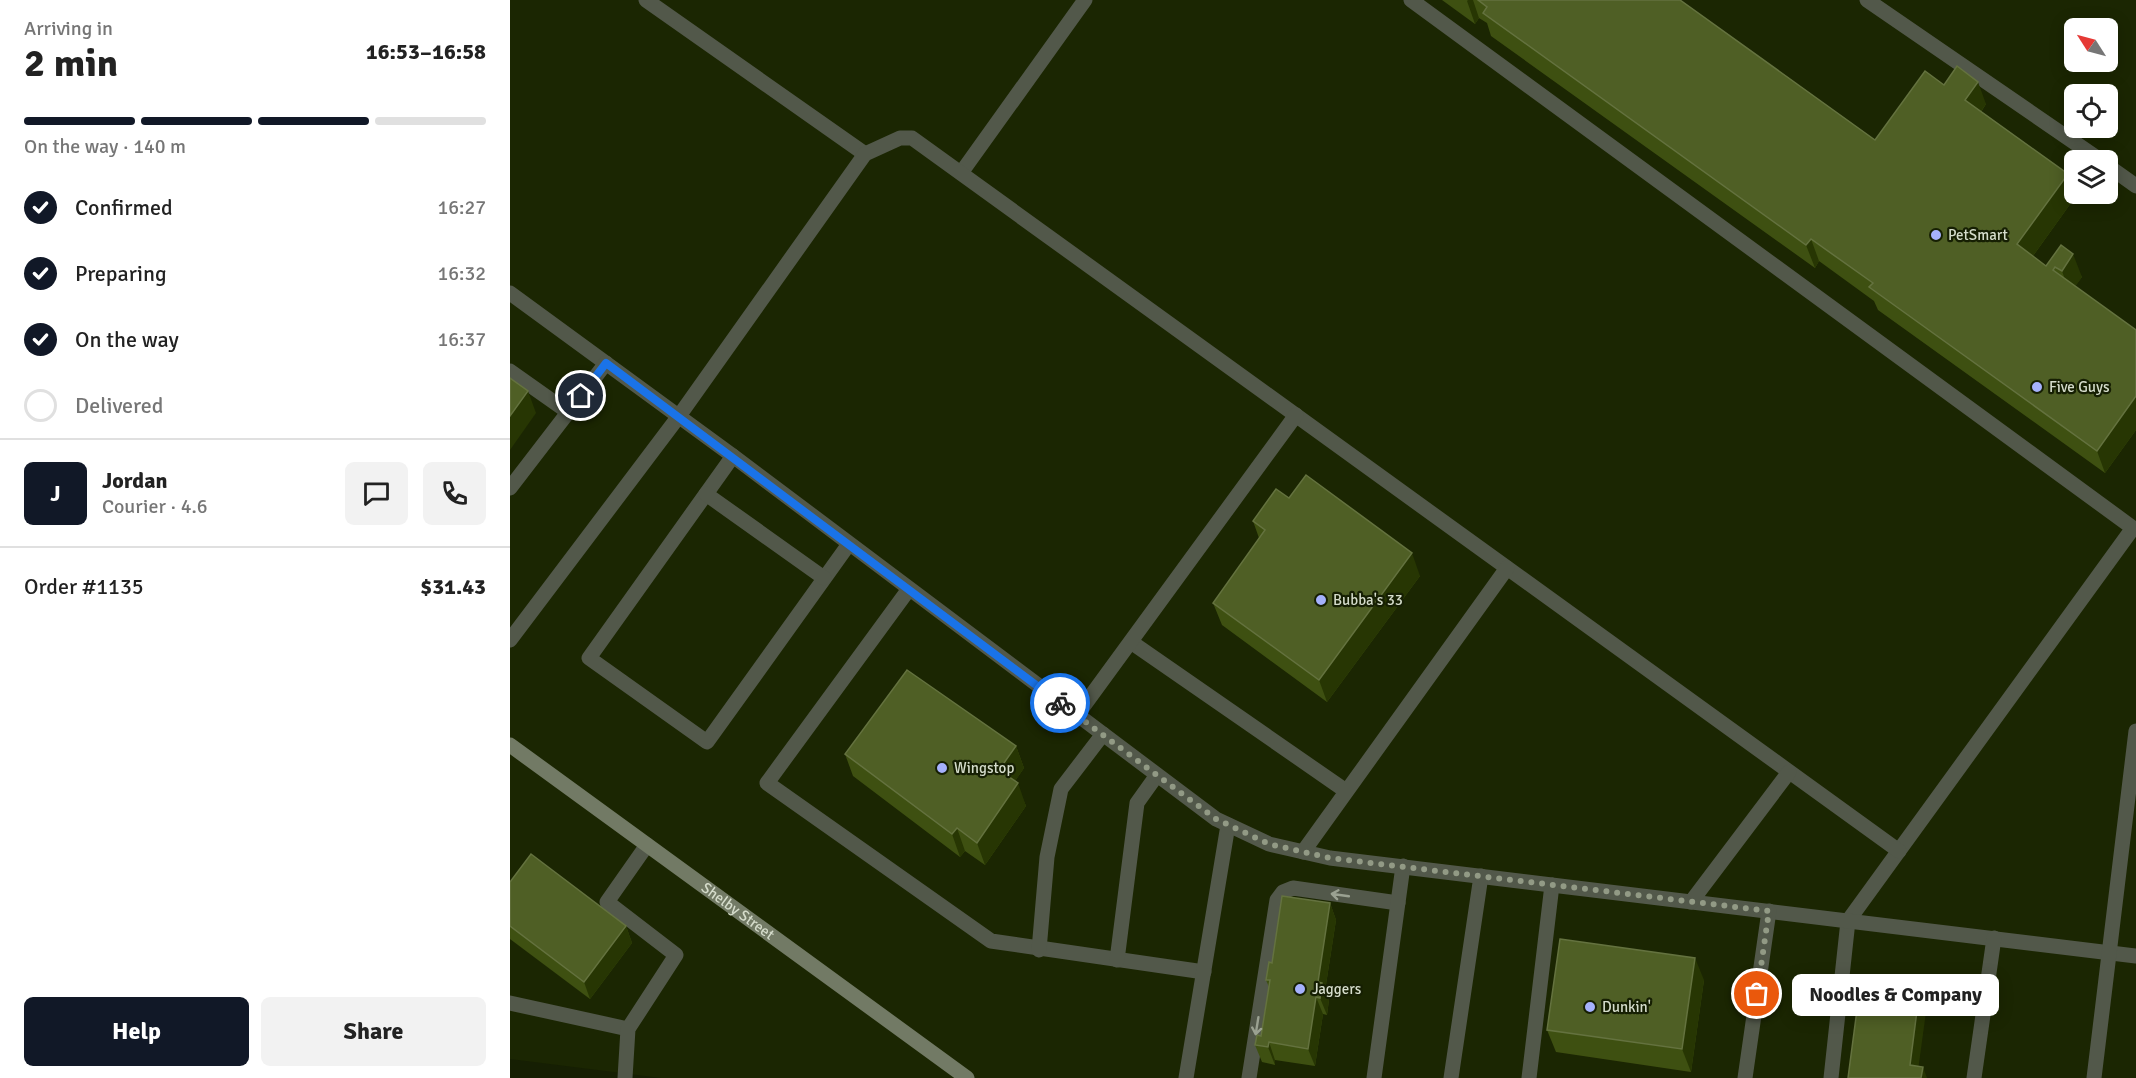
<!DOCTYPE html>
<meta charset="utf-8">
<style>
body{margin:0;font-family:Signika,sans-serif;background:#f2f2f2;color:#222;height:100vh;display:flex;flex-direction:column;font-size:22px;white-space:nowrap}
*{box-sizing:border-box;margin:0}
p{font-size:20px;color:#767676}
.icon{flex:none;width:33px;height:33px;fill:none;stroke:currentColor;stroke-width:2;stroke-linecap:round;stroke-linejoin:round}
.map{position:relative;flex:1;overflow:hidden}
.side{display:flex;flex-direction:column;background:#fff;width:510px}
.side>*{flex:none}
.needle{width:39px;rotate:306deg}
.tools{position:absolute;left:1554px;top:18px;display:grid;gap:12px}
.tools a{display:grid;place-items:center;width:54px;height:54px;border-radius:9px;background:#fff;box-shadow:0 3px 15px #0003;font-size:30px}
.pin{position:absolute;display:grid;place-items:center;width:51px;height:51px;color:#fff;margin:-26px;border:3px solid #fff;border-radius:50%;box-shadow:0 2px 6px #0007}
.courier{position:absolute;display:grid;place-items:center;width:60px;height:60px;margin:-30px;border:4px solid #1a73e8;border-radius:50%;background:#fff;color:#222;box-shadow:0 2px 8px #0007}
.bubble{position:absolute;height:42px;border-radius:9px;background:#fff;box-shadow:0 3px 15px #0003;font-size:20px;font-weight:700;line-height:42px;text-align:center}
.overview em{font-style:normal;font-weight:700}
.overview div{display:flex;flex-direction:column-reverse}
.overview{display:flex;align-items:center;justify-content:space-between;height:102px;padding:0 24px}
h1{font-size:39px;font-weight:700;line-height:45px}
.bar{display:grid;grid-template-columns:repeat(4,1fr);gap:9px 6px;align-content:center;height:72px;padding:0 24px}
.bar i{height:8px;border-radius:4px;background:#e0e0e0}
.bar .selected{background:#111827}
.bar p{grid-column:span 4}
.line{display:flex;align-items:center;gap:15px;padding:0 24px;border-top:2px solid #e0e0e0}
.line div{flex:1}
.round{display:grid;place-items:center;flex:none;width:63px;height:63px;border-radius:9px;background:#f2f2f2}
ol{padding:0 24px;list-style:none}
li{display:flex;align-items:center;gap:18px;height:66px}
li p{margin-inline-start:auto}
li .icon{padding:6px;border-radius:50%;background:#111827;color:#fff;stroke-width:4}
li:last-child{color:#767676}
li i{width:33px;height:33px;border:3px solid #e0e0e0;border-radius:50%}
.primary-button{display:flex;gap:12px;margin-top:auto;padding:12px 24px}
.primary-button a{flex:1;height:69px;border-radius:9px;background:#111827;color:#fff;font-size:24px;font-weight:700;line-height:69px;text-align:center}
.primary-button a+a{background:#f2f2f2;color:#222}
main{display:flex;flex:1;min-height:0}
.map>svg:first-child{display:block}
.built{fill:#1b2602;fill-rule:evenodd}
.lines{fill:none;stroke-linecap:round;stroke-linejoin:round}
.lane{stroke:#52584a;stroke-width:15}
.secondary{stroke:#727a65;stroke-width:15}
.wall{fill:#3e5011}
.shaded-wall{fill:#273603}
.building{fill:#4f5f25;stroke:#64723f;stroke-width:1.5}
.oneway{stroke:#9aa191}
.done{stroke:#929a85;stroke-width:6;stroke-dasharray:0 10.8}
.route{stroke:#1a73e8;stroke-width:8}
.poi-dot{fill:#a5b1fc;stroke:#161f03;stroke-width:2}
.labels{text-anchor:middle;dominant-baseline:central;stroke-width:4.5;stroke-linejoin:round;paint-order:stroke}
.poi-label{font-size:15px;fill:#d5dccb;stroke:#161f03;text-anchor:start}
.street-label{font-size:15px;fill:#d5dccb;stroke:#161f03}
</style>
<main>
<section class="side">
<div class="overview"><div><h1>2 min</h1><p>Arriving in</p></div><em>16:53–16:58</em></div>
<div class="bar"><i class="selected"></i><i class="selected"></i><i class="selected"></i><i></i><p>On the way · 140 m</p></div>
<ol>
<li><svg class="icon" aria-label="check" viewBox="0 0 24 24"><path d="M5 12l5 5 9-10"/></svg>Confirmed<p>16:27</p></li>
<li><svg class="icon" aria-label="check" viewBox="0 0 24 24"><path d="M5 12l5 5 9-10"/></svg>Preparing<p>16:32</p></li>
<li><svg class="icon" aria-label="check" viewBox="0 0 24 24"><path d="M5 12l5 5 9-10"/></svg>On the way<p>16:37</p></li>
<li><i></i>Delivered</li>
</ol>
<div class="line" style="height:108px"><b class="round" style="background:#111827;color:#fff">J</b><div><b>Jordan</b><p>Courier · 4.6</p></div><a class="round"><svg class="icon" aria-label="chat" viewBox="0 0 24 24"><path d="M4 5h16v11H9l-5 4z"/></svg></a><a class="round"><svg class="icon" aria-label="phone" viewBox="0 0 24 24"><path d="M5 4h4l2 5-3 2q2 4 5 5l2-3 5 2v4C11 20 4 13 5 4z"/></svg></a></div>
<div class="line" style="height:78px"><div>Order #1135</div><b>$31.43</b></div>
<div class="primary-button"><a>Help</a><a>Share</a></div>
</section>
<div class="map">
<svg width="1626" height="1078" viewBox="0 0 1626 1078">
<rect width="100%" height="100%" fill="#161f03"/>
<path class="built" d="M0 0H1626V1078H151L0 1059ZM1564 28H1598V62H1564ZM1564 94H1598V128H1564ZM1564 160H1598V194H1564Z"/>
<g class="lines">
<g class="lane">
<polyline points="136,0 355,154"/>
<polyline points="901,0 1623,528 1338,921 1321,1078"/>
<polyline points="1357,0 1590,160"/>
<polyline points="1598,166 1626,186"/>
<polyline points="451,173 575,0"/>
<polyline points="0,293 223,456 706,819 759,844 820,858 1626,956"/>
<polyline points="0,371 58,412"/>
<polyline points="223,456 79,658 197,742 339,544"/>
<polyline points="0,488 96,363"/>
<polyline points="196,494 314,578"/>
<polyline points="399,589 257,783 481,941 694,972"/>
<polyline points="0,640 169,416 355,154 390,138 402,138 1389,851"/>
<polyline points="621,642 836,791"/>
<polyline points="567,715 786,415"/>
<polyline points="793,852 997,568"/>
<polyline points="1181,902 1279,772"/>
<polyline points="529,950 537,857 551,789 593,734"/>
<polyline points="607,960 627,803 647,775"/>
<polyline points="0,1003 118,1029"/>
<polyline points="115,1078 118,1029 166,955 97,902 137,845"/>
<polyline points="676,1078 718,825"/>
<polyline points="739,1078 767,900 773,892 783,888 888,903"/>
<polyline points="864,1078 893,866"/>
<polyline points="941,1078 971,876"/>
<polyline points="1019,1078 1042,885"/>
<polyline points="1235,1078 1259,911"/>
<polyline points="1464,1078 1484,938"/>
<polyline points="1584,1078 1626,731"/>
</g>
<path class="secondary" id="s1" d="M0 745 457 1078"/>
</g>
<g class="wall">
<polygon points="932,0 1170,0 1365,140 1434,85 1476,104 1471,112 1566,196 1523,256 1536,266 1551,245 1572,277 1565,286 1626,330 1626,430 1595,473 1368,310 1364,301 1309,261 1305,268 981,36 977,23 969,18 965,24"/>
<polygon points="779,498 910,576 817,702 712,625 703,603 749,538 743,521"/>
<polygon points="506,746 514,768 505,781 516,806 475,865 455,851 450,857 343,776 335,754"/>
<polygon points="0,882 116,926 122,943 80,999 0,939"/>
<polygon points="820,903 826,920 815,991 819,1000 817,1015 813,1014 805,1066 765,1060 765,1065 752,1062 745,1045 751,1036 759,987 756,980 762,963"/>
<polygon points="1194,980 1181,1072 1046,1052 1037,1030"/>
</g>
<g class="shaded-wall">
<polygon points="958,0 963,0 969,18 965,24 957,1"/>
<polygon points="1468,82 1476,104 1463,123 1455,100"/>
<polygon points="1558,174 1566,196 1515,267 1507,244"/>
<polygon points="1301,239 1309,261 1305,268 1296,245"/>
<polygon points="1563,254 1572,277 1560,294 1552,271"/>
<polygon points="18,391 26,413 0,450 0,416"/>
<polygon points="1626,396 1626,430 1595,473 1587,451"/>
<polygon points="902,553 910,576 817,702 809,680"/>
<polygon points="506,746 514,768 497,793 489,770"/>
<polygon points="508,783 516,806 475,865 467,843"/>
<polygon points="447,828 455,851 450,857 442,834"/>
<polygon points="820,903 826,920 815,991 819,1000 817,1015 810,998 808,982"/>
<polygon points="116,926 122,943 80,999 74,982"/>
<polygon points="1185,958 1194,980 1181,1072 1172,1049"/>
<polygon points="1409,995 1416,1012 1407,1078 1400,1065"/>
<polygon points="806,997 813,1014 805,1066 798,1049"/>
<polygon points="759,1042 765,1060 765,1065 758,1047"/>
<polygon points="1413,1067 1417,1078 1411,1078"/>
</g>
<g class="building">
<polygon points="968,0 1170,0 1365,140 1415,71 1434,85 1447,66 1468,82 1455,100 1558,174 1507,244 1536,266 1551,245 1563,254 1552,271 1545,267 1543,270 1626,330 1626,396 1587,451 1359,287 1363,283 1301,239 1296,245 973,13 977,7"/>
<polygon points="0,378 18,391 0,416"/>
<polygon points="796,475 902,553 809,680 703,603 755,530 743,521 766,489 779,498"/>
<polygon points="397,670 506,746 489,770 508,783 467,843 447,828 442,834 335,754"/>
<polygon points="21,854 116,926 74,982 0,926 0,882"/>
<polygon points="772,896 820,903 808,982 812,983 810,998 806,997 798,1049 759,1042 758,1047 745,1045 747,1035 751,1036 760,980 756,980 759,962 762,963"/>
<polygon points="1050,939 1185,958 1172,1049 1037,1030"/>
<polygon points="1350,987 1409,995 1400,1065 1413,1067 1411,1078 1338,1078"/>
</g>
<defs><path id="oneway-shaft" d="M-6 0H5M1.5-3L5.5 0L1.5 3" fill="none" stroke-width="1.6" stroke-linecap="round" stroke-linejoin="round" transform="scale(1.5)"/></defs>
<g class="oneway">
<use href="#oneway-shaft" transform="translate(830 895) rotate(-172)"/>
<use href="#oneway-shaft" transform="translate(747 1026) rotate(99)"/>
</g>
<g class="lines">
<polyline class="done" points="550,703 706,819 759,844 820,858 1259,911 1247,994"/>
<polyline class="route" points="71,396 96,363 550,703"/>
</g>
<g class="poi-dot">
<circle cx="1426" cy="235" r="6"/>
<circle cx="1527" cy="387" r="6"/>
<circle cx="811" cy="600" r="6"/>
<circle cx="432" cy="768" r="6"/>
<circle cx="790" cy="989" r="6"/>
<circle cx="1080" cy="1007" r="6"/>
</g>
<g class="labels">
<g class="poi-label">
<text x="1438" y="235">PetSmart</text>
<text x="1539" y="387">Five Guys</text>
<text x="823" y="600">Bubba's 33</text>
<text x="444" y="768">Wingstop</text>
<text x="802" y="989">Jaggers</text>
<text x="1092" y="1007">Dunkin'</text>
</g>
<g class="street-label">
<text stroke="none"><textPath href="#s1" startOffset="282">Shelby Street</textPath></text>
</g>
</g>
</svg>
<div class="tools">
<a><svg class="needle" viewBox="-14 -14 28 28"><path d="M0-13l5 13h-10z" fill="#e53935"/><path d="M0 13l5-13h-10z" fill="#767676"/></svg></a>
<a><svg class="icon" aria-label="locate" viewBox="0 0 24 24"><circle cx="12" cy="12" r="6"/><path d="M12 2v4M12 18v4M2 12h4M18 12h4"/></svg></a>
<a><svg class="icon" aria-label="layers" viewBox="0 0 24 24"><path d="M12 4l9 5-9 5-9-5zM3 14l9 5 9-5"/></svg></a>
</div>
<div class="pin" style="left:1247px;top:994px;background:#ea580c"><svg class="icon" aria-label="bag" viewBox="0 0 24 24"><path d="M5 8h14l-1 12H6zM9 8a3 3 0 0 1 6 0"/></svg></div>
<div class="pin" style="left:71px;top:396px;background:#1f2937"><svg class="icon" aria-label="home" viewBox="0 0 24 24"><path d="M3 11l9-7 9 7M6 9v11h12V9"/></svg></div>
<div class="courier" style="left:550px;top:703px"><svg class="icon" aria-label="bike" viewBox="0 0 24 24"><circle cx="6" cy="16" r="4"/><circle cx="18" cy="16" r="4"/><path d="M6 16l4-8h5l3 8M10 8l3 8H6M13 5h3"/></svg></div>
<div class="bubble" style="left:1282px;top:974px;width:207px">Noodles &amp; Company</div>
</div>
</main>
